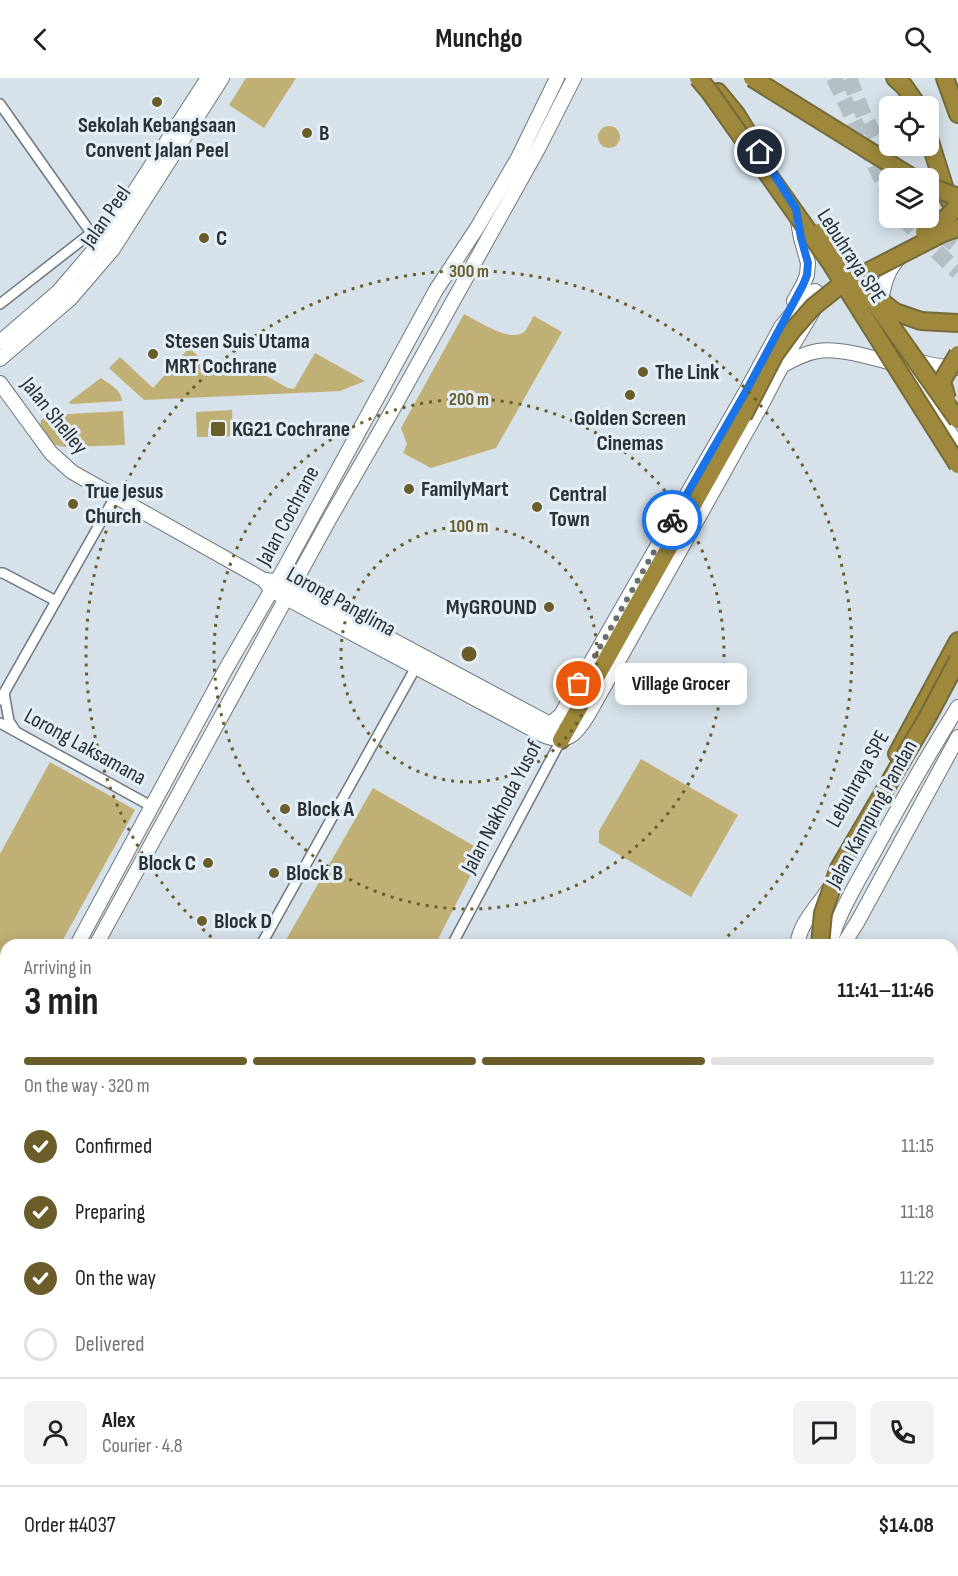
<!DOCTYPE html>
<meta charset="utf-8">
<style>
body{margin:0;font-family:"Sofia Sans Condensed",sans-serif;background:#f2f2f2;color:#202124;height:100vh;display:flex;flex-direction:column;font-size:22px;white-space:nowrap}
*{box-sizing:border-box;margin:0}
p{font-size:20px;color:#757577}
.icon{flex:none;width:33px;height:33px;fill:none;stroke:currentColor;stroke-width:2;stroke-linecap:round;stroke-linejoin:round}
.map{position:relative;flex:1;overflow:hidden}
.side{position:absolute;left:0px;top:861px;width:958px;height:638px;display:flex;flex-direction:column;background:#fff;border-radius:18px 18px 0 0;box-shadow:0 3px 15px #0003}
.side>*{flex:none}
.buttons{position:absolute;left:879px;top:18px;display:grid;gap:12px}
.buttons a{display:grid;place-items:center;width:60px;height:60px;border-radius:9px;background:#fff;box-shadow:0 3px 15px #0003;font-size:30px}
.pin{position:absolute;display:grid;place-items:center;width:51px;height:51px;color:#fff;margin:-26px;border:3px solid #fff;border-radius:50%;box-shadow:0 2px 6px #0007}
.courier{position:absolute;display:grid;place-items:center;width:60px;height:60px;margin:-30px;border:4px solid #1a73e8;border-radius:50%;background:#fff;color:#222;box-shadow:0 2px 8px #0007}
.bubble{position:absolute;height:42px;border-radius:9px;background:#fff;box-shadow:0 3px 15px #0003;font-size:20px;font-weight:700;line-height:42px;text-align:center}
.summary em{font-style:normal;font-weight:700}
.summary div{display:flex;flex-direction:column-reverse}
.summary{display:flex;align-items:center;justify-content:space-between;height:102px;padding:0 24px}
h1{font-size:39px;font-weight:700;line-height:45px}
.bar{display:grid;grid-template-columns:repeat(4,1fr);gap:9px 6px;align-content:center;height:72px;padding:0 24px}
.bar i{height:8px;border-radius:4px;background:#e0e0e0}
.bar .on{background:#6b5d2a}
.bar p{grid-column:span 4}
.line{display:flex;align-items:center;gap:15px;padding:0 24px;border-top:2px solid #e0e0e0}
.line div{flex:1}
.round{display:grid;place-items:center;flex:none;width:63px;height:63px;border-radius:9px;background:#f2f2f2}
ol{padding:0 24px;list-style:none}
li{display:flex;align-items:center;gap:18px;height:66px}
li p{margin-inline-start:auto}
li .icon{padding:6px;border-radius:50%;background:#6b5d2a;color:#fff;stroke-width:4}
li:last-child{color:#757577}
li i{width:33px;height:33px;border:3px solid #e0e0e0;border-radius:50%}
header{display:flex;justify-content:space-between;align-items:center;height:78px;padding:0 24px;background:#fff;font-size:27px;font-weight:700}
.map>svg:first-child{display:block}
.green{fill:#c1b075}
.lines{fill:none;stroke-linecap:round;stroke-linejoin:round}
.highway-tunnel{stroke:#b4bec5;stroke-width:16;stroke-dasharray:16 8;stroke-linecap:butt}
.street-casing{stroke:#6e787e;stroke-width:12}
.secondary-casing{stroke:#6e787e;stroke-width:16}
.highway-casing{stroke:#766a39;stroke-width:20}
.street{stroke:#fff;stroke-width:9}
.secondary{stroke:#fff;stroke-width:14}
.highway{stroke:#9d883c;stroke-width:16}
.highway-bridge-casing{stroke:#766a39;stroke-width:20;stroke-linecap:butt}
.highway-bridge{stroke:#9d883c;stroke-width:16}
.done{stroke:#686f73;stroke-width:6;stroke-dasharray:0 10.8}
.route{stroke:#1a73e8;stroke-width:8}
.ring{fill:none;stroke:#6b5d2a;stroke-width:3;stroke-dasharray:3 6}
.poi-dot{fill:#6b5d2a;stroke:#e3eef6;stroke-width:2}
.labels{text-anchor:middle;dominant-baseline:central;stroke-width:6;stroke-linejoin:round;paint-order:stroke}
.poi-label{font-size:22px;font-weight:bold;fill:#2d3134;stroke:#e3eef6;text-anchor:start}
.street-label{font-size:22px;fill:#2d3134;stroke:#e3eef6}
.centre{fill:#6b5d2a;stroke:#e3eef6;stroke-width:3}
.ring-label{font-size:18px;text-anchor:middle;font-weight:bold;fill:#6b5d2a;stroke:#e3eef6;stroke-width:6;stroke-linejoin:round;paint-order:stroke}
</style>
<header><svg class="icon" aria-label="back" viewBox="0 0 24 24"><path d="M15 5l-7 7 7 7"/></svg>Munchgo<svg class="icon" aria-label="search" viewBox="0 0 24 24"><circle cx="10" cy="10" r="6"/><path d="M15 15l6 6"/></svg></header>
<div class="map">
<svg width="958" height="1498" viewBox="0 0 958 1498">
<rect width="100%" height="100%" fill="#d6e1e9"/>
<g class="green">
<polygon points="246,0 296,0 264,50 229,27"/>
<circle cx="609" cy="59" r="11"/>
<path d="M464 236C478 243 510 265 524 254 528 250 531 242 534 238L562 254 496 370 431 390 403 375 407 366 401 350Z"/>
<polygon points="189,270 220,297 227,290 231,278 288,310 294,311 315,275 365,303 340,313 144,322 109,290 120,279 153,310"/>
<path d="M101 300C109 306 122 312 122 323L71 326 69 324Z"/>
<polygon points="232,332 233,358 220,359 220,350 208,350 208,359 197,359 196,334"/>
<polygon points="123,333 125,367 64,369 53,366 40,350 41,342 50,337"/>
<polygon points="641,681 738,737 691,819 599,765 599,753"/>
<polygon points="50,684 135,732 60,867 6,867 6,965 0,976 0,776"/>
<polygon points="373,710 483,773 435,867 283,867"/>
<polygon points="953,881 958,884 958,989 953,985"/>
<polygon points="953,1451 958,1456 958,1498 908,1498 903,1493 952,1492"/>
<polygon points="232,1493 382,1493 378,1498 238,1498"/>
</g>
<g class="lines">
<g class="highway-tunnel">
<polyline points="834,0 890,119"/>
<polyline points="849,0 864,38 897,100"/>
<polyline points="902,140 958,194"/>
<polyline points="924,140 937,152 958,169"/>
</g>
<defs>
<g id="street">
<polyline points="0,26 91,155 105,159"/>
<polyline points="0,226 91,155"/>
<polyline points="0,495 3,495 56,523"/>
<polyline points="4,615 9,643 15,652"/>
<polyline points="0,622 115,419"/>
<polyline points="0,645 151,728"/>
<polyline points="261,867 416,589"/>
<polyline points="452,867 561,662"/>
<polyline points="952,1229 958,1220"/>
<polyline points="686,1492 692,1498"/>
<polyline points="869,1492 874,1498"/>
<polyline points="780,1498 784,1492"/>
<polyline points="841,1498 845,1492"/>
</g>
<g id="secondary">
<path d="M901 178C890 188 884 204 882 219 876 250 891 274 921 284 933 288 946 289 958 290"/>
<polyline points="794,223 803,207 807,197 808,185 801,160 797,138"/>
<polyline points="0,264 59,213 105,159 208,0"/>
<polyline points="0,281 70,221 113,171 222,0"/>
<polyline points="903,283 958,367"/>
<path d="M783 287C794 281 805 275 818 273 842 269 882 283 907 289"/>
<polyline points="0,305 51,375 72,394 264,502 276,503 301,513 550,646 555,653"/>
<path d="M264 502 271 512 543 657C567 667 576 657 588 637L763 324 790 272 819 223V217L815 213 808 216 781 249 745 315 567 626 561 637 550 646"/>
<polyline points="77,867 227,589 285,489 436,212 477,150 518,80 557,0"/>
<polyline points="96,867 330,440 389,338 539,69 574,0"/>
<path d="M797 867C801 843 815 832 828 812"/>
<path d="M830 867C836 839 859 801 873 776 900 726 928 677 958 629"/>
<polyline points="843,867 858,843 958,659"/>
<polyline points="0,1006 6,996"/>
<polyline points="952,1031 958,1034"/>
<polyline points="0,1032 6,1022"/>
<polyline points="170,1498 175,1492"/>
<polyline points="190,1498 194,1492"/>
</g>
<g id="highway">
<polyline points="895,0 904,8 918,28"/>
<polyline points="945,0 958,36"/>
<polyline points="718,14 736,36 752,62"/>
<polyline points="928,57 947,118 951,125"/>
<polyline points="921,243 958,245"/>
<polyline points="561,662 743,338"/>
<polyline points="897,676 958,563"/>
<polyline points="952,1020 958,1024"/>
</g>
</defs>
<use href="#street" class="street-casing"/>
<use href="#secondary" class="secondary-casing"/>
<use href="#highway" class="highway-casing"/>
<use href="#street" class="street"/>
<use href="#secondary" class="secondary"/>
<use href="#highway" class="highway"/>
<defs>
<g id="highway-bridge">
<polyline points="698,0 709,13 830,184 958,387"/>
<polyline points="752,0 913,100"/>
<polyline points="928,108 958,119"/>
<polyline points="821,153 865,211 958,342"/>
<path d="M924 154C938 147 949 139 958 127"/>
<polyline points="880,222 895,234 921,243"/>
<polyline points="947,321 942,303 958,276"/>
<polyline points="743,338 775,276 791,254 813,229 838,209 943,155 958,150"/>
<polyline points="820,867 823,835 839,790 927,640 958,582"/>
</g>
</defs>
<use href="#highway-bridge" class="highway-bridge-casing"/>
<use href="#highway-bridge" class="highway-bridge"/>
</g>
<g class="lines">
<polyline class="done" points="579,606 672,442"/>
<polyline class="route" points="672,442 745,315 803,207 807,197 808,185 801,160 796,131 760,74"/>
</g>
<g class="ring">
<circle cx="469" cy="576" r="128"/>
<circle cx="469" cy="576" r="255"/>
<path d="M218 865A383 383 0 1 1 720 865"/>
</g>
<g class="poi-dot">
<circle cx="157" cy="24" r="6"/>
<circle cx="307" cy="55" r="6"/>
<circle cx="204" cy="160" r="6"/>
<circle cx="153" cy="276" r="6"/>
<circle cx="643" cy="294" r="6"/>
<circle cx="630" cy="317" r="6"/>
<rect x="210" y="343" width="16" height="16" rx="3"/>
<circle cx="409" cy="411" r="6"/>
<circle cx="73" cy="426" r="6"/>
<circle cx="537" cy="429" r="6"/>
<circle cx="549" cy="529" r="6"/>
<circle cx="285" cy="731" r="6"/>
<circle cx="208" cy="785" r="6"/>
<circle cx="274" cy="795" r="6"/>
<circle cx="202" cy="843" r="6"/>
</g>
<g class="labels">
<g class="poi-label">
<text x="157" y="47" text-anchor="middle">Sekolah Kebangsaan<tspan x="157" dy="25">Convent Jalan Peel</tspan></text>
<text x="319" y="55">B</text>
<text x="216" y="160">C</text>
<text x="165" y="263">Stesen Suis Utama<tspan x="165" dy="25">MRT Cochrane</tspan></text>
<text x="655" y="294">The Link</text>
<text x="630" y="340" text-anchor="middle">Golden Screen<tspan x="630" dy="25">Cinemas</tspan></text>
<text x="232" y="351">KG21 Cochrane</text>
<text x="421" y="411">FamilyMart</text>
<text x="85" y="413">True Jesus<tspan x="85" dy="25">Church</tspan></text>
<text x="549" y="416">Central<tspan x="549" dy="25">Town</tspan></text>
<text x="537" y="529" text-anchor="end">MyGROUND</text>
<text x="297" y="731">Block A</text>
<text x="196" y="785" text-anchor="end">Block C</text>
<text x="286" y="795">Block B</text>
<text x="214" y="843">Block D</text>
</g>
<g class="street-label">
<text transform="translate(106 139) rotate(-55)">Jalan Peel</text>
<text transform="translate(851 178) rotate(57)">Lebuhraya SPE</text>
<text transform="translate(54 338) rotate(51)">Jalan Shelley</text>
<text transform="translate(288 438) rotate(-62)">Jalan Cochrane</text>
<text transform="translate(341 524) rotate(29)">Lorong Panglima</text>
<text transform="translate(85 669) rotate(29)">Lorong Laksamana</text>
<text transform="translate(858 701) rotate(-61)">Lebuhraya SPE</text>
<text transform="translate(502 729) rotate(-62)">Jalan Nakhoda Yusof</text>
<text transform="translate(872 736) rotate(-61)">Jalan Kampung Pandan</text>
</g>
</g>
<circle cx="469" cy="576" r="9" class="centre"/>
<g class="ring-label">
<text x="469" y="199">300 m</text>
<text x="469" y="327">200 m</text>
<text x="469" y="454">100 m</text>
</g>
</svg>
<div class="buttons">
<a><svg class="icon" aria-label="locate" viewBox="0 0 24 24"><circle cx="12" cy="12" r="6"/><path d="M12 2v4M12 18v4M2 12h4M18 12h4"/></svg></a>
<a><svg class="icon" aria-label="layers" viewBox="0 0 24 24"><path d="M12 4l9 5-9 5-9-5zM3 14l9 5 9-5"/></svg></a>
</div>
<div class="pin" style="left:579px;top:606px;background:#ea580c"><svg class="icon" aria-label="bag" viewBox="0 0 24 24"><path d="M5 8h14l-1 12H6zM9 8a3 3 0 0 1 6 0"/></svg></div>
<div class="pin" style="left:760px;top:74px;background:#1f2937"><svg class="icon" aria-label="home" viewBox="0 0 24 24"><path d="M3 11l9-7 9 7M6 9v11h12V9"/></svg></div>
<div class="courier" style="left:672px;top:442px"><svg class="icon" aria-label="bike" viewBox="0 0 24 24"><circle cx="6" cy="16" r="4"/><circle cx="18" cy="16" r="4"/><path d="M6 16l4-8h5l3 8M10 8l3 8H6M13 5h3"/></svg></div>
<div class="bubble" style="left:615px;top:585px;width:132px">Village Grocer</div>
<section class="side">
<div class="summary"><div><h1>3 min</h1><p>Arriving in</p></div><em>11:41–11:46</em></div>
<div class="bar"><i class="on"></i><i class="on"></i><i class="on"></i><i></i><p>On the way · 320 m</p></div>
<ol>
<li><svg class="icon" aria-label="check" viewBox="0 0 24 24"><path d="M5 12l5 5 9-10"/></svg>Confirmed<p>11:15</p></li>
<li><svg class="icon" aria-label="check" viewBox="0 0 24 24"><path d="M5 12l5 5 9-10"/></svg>Preparing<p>11:18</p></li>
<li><svg class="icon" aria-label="check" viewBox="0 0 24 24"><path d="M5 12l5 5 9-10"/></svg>On the way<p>11:22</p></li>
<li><i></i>Delivered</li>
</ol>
<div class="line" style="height:108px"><a class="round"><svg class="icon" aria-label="person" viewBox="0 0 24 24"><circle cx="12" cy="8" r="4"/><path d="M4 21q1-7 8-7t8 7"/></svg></a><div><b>Alex</b><p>Courier · 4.8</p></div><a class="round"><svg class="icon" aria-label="chat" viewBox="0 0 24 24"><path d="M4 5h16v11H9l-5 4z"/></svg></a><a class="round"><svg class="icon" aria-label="phone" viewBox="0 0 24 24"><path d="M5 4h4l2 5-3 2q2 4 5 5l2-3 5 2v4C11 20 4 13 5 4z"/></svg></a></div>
<div class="line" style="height:78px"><div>Order #4037</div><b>$14.08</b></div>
</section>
</div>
